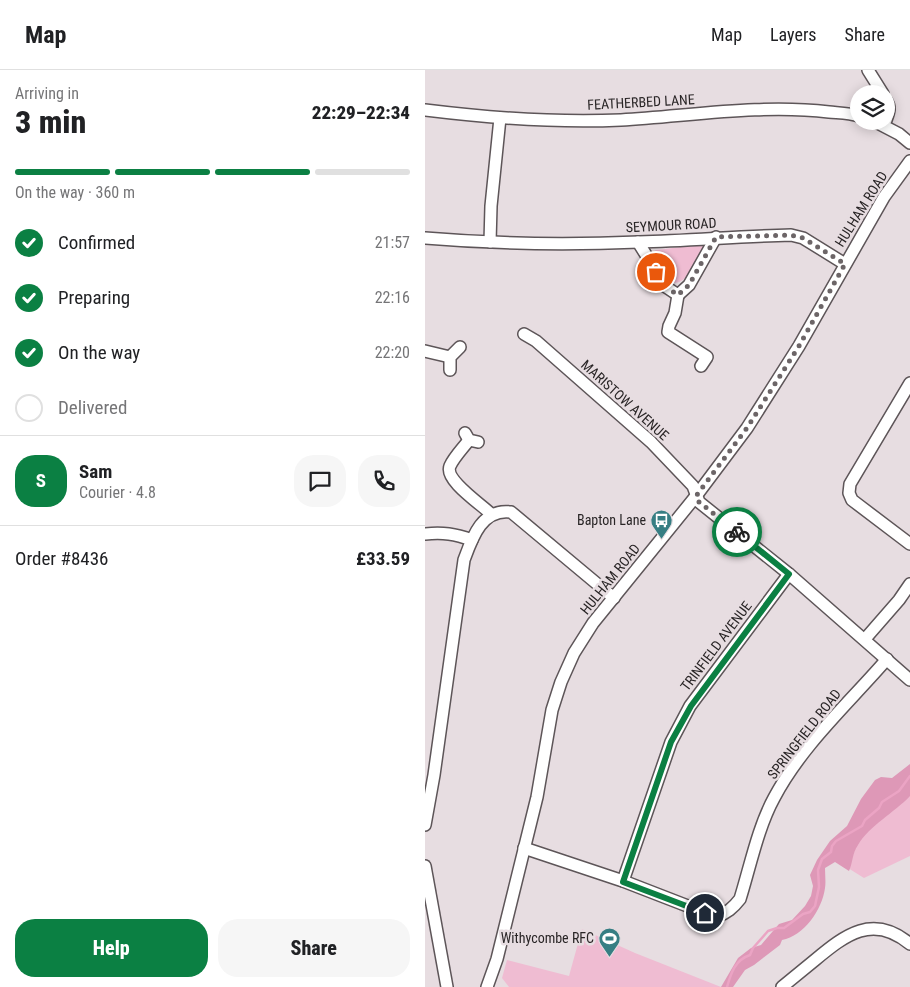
<!DOCTYPE html>
<meta charset="utf-8">
<style>
body{margin:0;font-family:"Roboto Condensed",sans-serif;background:#f6f6f6;color:#202124;height:100vh;display:flex;flex-direction:column;font-size:19px;white-space:nowrap}
*{box-sizing:border-box;margin:0}
p{font-size:16px;color:#757577}
.icon{flex:none;width:28px;height:28px;fill:none;stroke:currentColor;stroke-width:2;stroke-linecap:round;stroke-linejoin:round}
.map{position:relative;flex:1;overflow:hidden}
.details{display:flex;flex-direction:column;background:#fff;width:425px}
.details>*{flex:none}
.fabs{position:absolute;left:425px;top:15px;display:grid;gap:10px}
.fabs a{display:grid;place-items:center;width:45px;height:45px;border-radius:50%;background:#fff;box-shadow:0 2px 12px #0003;font-size:25px}
.pin{position:absolute;display:grid;place-items:center;width:42px;height:42px;color:#fff;margin:-21px;border:2px solid #fff;border-radius:50%;box-shadow:0 1px 5px #0007}
.courier{position:absolute;display:grid;place-items:center;width:50px;height:50px;margin:-25px;border:4px solid #0b8043;border-radius:50%;background:#fff;color:#222;box-shadow:0 1px 6px #0007}
.overview em{font-style:normal;font-weight:800}
.overview div{display:flex;flex-direction:column-reverse}
.overview{display:flex;align-items:center;justify-content:space-between;height:85px;padding:0 15px}
h1{font-size:32px;font-weight:800;line-height:38px}
.bar{display:grid;grid-template-columns:repeat(4,1fr);gap:8px 5px;align-content:center;height:60px;padding:0 15px}
.bar i{height:6px;border-radius:4px;background:#e0e0e0}
.bar .selected{background:#0b8043}
.bar p{grid-column:span 4}
.line{display:flex;align-items:center;gap:12px;padding:0 15px;border-top:1px solid #e0e0e0}
.line div{flex:1}
.round{display:grid;place-items:center;flex:none;width:52px;height:52px;border-radius:20px;background:#f6f6f6}
ol{padding:0 15px;list-style:none}
li{display:flex;align-items:center;gap:15px;height:55px}
li p{margin-inline-start:auto}
li .icon{padding:5px;border-radius:50%;background:#0b8043;color:#fff;stroke-width:4}
li:last-child{color:#757577}
li i{width:28px;height:28px;border:2px solid #e0e0e0;border-radius:50%}
.action{display:flex;gap:10px;margin-top:auto;padding:10px 15px}
.action a{flex:1;height:58px;border-radius:20px;background:#0b8043;color:#fff;font-size:20px;font-weight:800;line-height:58px;text-align:center}
.action a+a{background:#f6f6f6;color:#202124}
header{display:flex;align-items:center;gap:30px;box-sizing:border-box;height:70px;padding:0 25px;background:#fff;border-bottom:1px solid #e0e0e0}
header strong{font-size:24px}
nav{display:flex;gap:28px;margin-inline-start:auto;font-size:18px}
main{display:flex;flex:1;min-height:0}
.map>svg:first-child{display:block}
.green{fill:#efbcd2}
.forest{fill:#de98b7}
.lines{fill:none;stroke-linecap:round;stroke-linejoin:round}
.stream{stroke:#eba4c4;stroke-width:2.5}
.minor-casing{stroke:#5d5558;stroke-width:14}
.minor{stroke:#fff;stroke-width:11}
.done{stroke:#6c6567;stroke-width:5;stroke-dasharray:0 9}
.route{stroke:#0b8043;stroke-width:6}
.labels{text-anchor:middle;dominant-baseline:central;stroke-width:5;stroke-linejoin:round;paint-order:stroke}
.street-label{font-size:14px;fill:#292526;stroke:#e7dde1}
.poi-label{font-size:14px;fill:#292526;stroke:#e7dde1;text-anchor:end}
</style>
<header>
<strong>Map</strong>
<nav><a>Map</a><a>Layers</a><a>Share</a></nav>
</header>
<main>
<section class="details">
<div class="overview"><div><h1>3 min</h1><p>Arriving in</p></div><em>22:29–22:34</em></div>
<div class="bar"><i class="selected"></i><i class="selected"></i><i class="selected"></i><i></i><p>On the way · 360 m</p></div>
<ol>
<li><svg class="icon" aria-label="check" viewBox="0 0 24 24"><path d="M5 12l5 5 9-10"/></svg>Confirmed<p>21:57</p></li>
<li><svg class="icon" aria-label="check" viewBox="0 0 24 24"><path d="M5 12l5 5 9-10"/></svg>Preparing<p>22:16</p></li>
<li><svg class="icon" aria-label="check" viewBox="0 0 24 24"><path d="M5 12l5 5 9-10"/></svg>On the way<p>22:20</p></li>
<li><i></i>Delivered</li>
</ol>
<div class="line" style="height:90px"><b class="round" style="background:#0b8043;color:#fff">S</b><div><b>Sam</b><p>Courier · 4.8</p></div><a class="round"><svg class="icon" aria-label="chat" viewBox="0 0 24 24"><path d="M4 5h16v11H9l-5 4z"/></svg></a><a class="round"><svg class="icon" aria-label="phone" viewBox="0 0 24 24"><path d="M5 4h4l2 5-3 2q2 4 5 5l2-3 5 2v4C11 20 4 13 5 4z"/></svg></a></div>
<div class="line" style="height:65px"><div>Order #8436</div><b>£33.59</b></div>
<div class="action"><a>Help</a><a>Share</a></div>
</section>
<div class="map">
<svg width="485" height="917" viewBox="0 0 485 917">
<rect width="100%" height="100%" fill="#e7dde1"/>
<g class="green">
<path d="M273 175H278L279 177 278 180C272 190 258 224 242 209 236 203 232 192 227 185L228 182 231 180Z"/>
<polygon points="485,719 485,786 439,808 423,798 438,758"/>
<polygon points="157,859 210,883 296,917 84,917 77,908 82,890 144,906"/>
</g>
<path class="forest" d="M485 694V726C469 743 445 755 433 775 427 784 428 792 424 801L410 792 400 798C400 805 401 812 400 818 397 840 379 866 357 870L355 875 329 895 320 900 308 917H296L313 888 326 878 336 875 354 854 367 850 380 836 386 826 388 816 385 805 392 790 405 771 422 756 436 729 450 710 456 707 467 708Z"/>
<g class="lines">
<path class="stream" d="M302 917C306 903 310 890 325 885L328 878 343 861 352 858H359L378 844 385 842 390 836 394 817 393 800 397 789 406 782 407 776 411 771 437 756 440 750 454 738 457 732 474 721 485 706"/>
<defs>
<g id="minor">
<polyline points="443,0 458,24"/>
<path d="M461 30C466 37 464 42 461 50"/>
<path d="M0 40C65 48 131 53 196 50 265 46 335 34 404 42 414 43 424 43 434 46"/>
<polyline points="449,51 474,64 485,73"/>
<path d="M0 168C71 174 142 175 214 172 264 171 315 166 366 165L378 168 420 194"/>
<polyline points="65,172 66,136 75,48"/>
<polyline points="213,172 241,217 253,225 264,215 291,167"/>
<polyline points="253,225 250,243 244,256 243,262 282,287 276,296"/>
<polyline points="99,264 111,271 226,372 268,416 274,432 364,504 485,610"/>
<polyline points="0,281 25,287"/>
<polyline points="25,300 25,287 35,277"/>
<polyline points="485,313 425,414 424,423 427,430 485,474"/>
<polyline points="40,363 44,370 53,372"/>
<path d="M44 370C38 378 29 387 25 396 19 410 56 434 66 444"/>
<path d="M0 464C18 462 30 464 47 470"/>
<polyline points="440,569 474,530 485,514"/>
<path d="M0 755 9 705 39 490C47 468 57 438 86 442L189 528"/>
<path d="M99 778 198 811 291 847C302 843 308 838 315 829 325 797 333 757 349 728 377 675 423 634 462 589"/>
<polyline points="0,796 22,917"/>
<polyline points="198,811 246,672 265,636 364,504"/>
<polyline points="62,917 72,889 112,727 127,640 136,612 149,583 168,553 271,426 322,358 374,276 459,127 485,91"/>
<path d="M357 917C368 908 379 899 390 890 420 865 448 843 485 874"/>
</g>
</defs>
<use href="#minor" class="minor-casing"/>
<use href="#minor" class="minor"/>
</g>
<g class="lines">
<polyline class="done" points="231,202 241,217 253,225 264,215 291,167 366,165 378,168 420,194 374,276 322,358 271,426 274,432 312,462"/>
<polyline class="route" points="280,843 198,812 246,672 266,636 364,504 312,462"/>
</g>
<defs>
<symbol id="bus-pin" viewBox="-11 -11 22 30"><path d="M0 17L-7.5 6A9.5 9.5 0 1 1 7.5 6Z" fill="#367e83" stroke="#e7dde1"/><path d="M-5-6H5V4H4V6H2V4H-2V6H-4V4H-5ZM-3.5-4V0h7V-4ZM-3.5 1.2v1.5H-2V1.2ZM2 1.2v1.5H3.5V1.2Z" fill="#fff"/></symbol>
<symbol id="stadium-pin" viewBox="-11 -11 22 30"><path d="M0 17L-7.5 6A9.5 9.5 0 1 1 7.5 6Z" fill="#367e83" stroke="#e7dde1"/><path d="M0-5a6.5 5 0 1 0 0 10a6.5 5 0 1 0 0-10ZM-3.5-1.8h7v3.6h-7Z" fill="#fff"/></symbol>
</defs>
<g fill-rule="evenodd">
<use href="#bus-pin" x="224" y="438" width="25" height="34"/>
<use href="#stadium-pin" x="172" y="856" width="25" height="34"/>
</g>
<g class="labels">
<g class="street-label">
<text transform="translate(216 32) rotate(-3)">FEATHERBED LANE</text>
<text transform="translate(436 139) rotate(-58)">HULHAM ROAD</text>
<text transform="translate(246 155) rotate(-3)">SEYMOUR ROAD</text>
<text transform="translate(200 330) rotate(42)">MARISTOW AVENUE</text>
<text transform="translate(185 509) rotate(-51)">HULHAM ROAD</text>
<text transform="translate(291 576) rotate(-53)">TRINFIELD AVENUE</text>
<text transform="translate(379 664) rotate(-52)">SPRINGFIELD ROAD</text>
</g>
<g class="poi-label">
<text x="221" y="450">Bapton Lane</text>
<text x="169" y="868">Withycombe RFC</text>
</g>
</g>
</svg>
<div class="fabs">
<a><svg class="icon" aria-label="layers" viewBox="0 0 24 24"><path d="M12 4l9 5-9 5-9-5zM3 14l9 5 9-5"/></svg></a>
</div>
<div class="pin" style="left:231px;top:202px;background:#ea580c"><svg class="icon" aria-label="bag" viewBox="0 0 24 24"><path d="M5 8h14l-1 12H6zM9 8a3 3 0 0 1 6 0"/></svg></div>
<div class="pin" style="left:280px;top:843px;background:#1f2937"><svg class="icon" aria-label="home" viewBox="0 0 24 24"><path d="M3 11l9-7 9 7M6 9v11h12V9"/></svg></div>
<div class="courier" style="left:312px;top:462px"><svg class="icon" aria-label="bike" viewBox="0 0 24 24"><circle cx="6" cy="16" r="4"/><circle cx="18" cy="16" r="4"/><path d="M6 16l4-8h5l3 8M10 8l3 8H6M13 5h3"/></svg></div>
</div>
</main>
